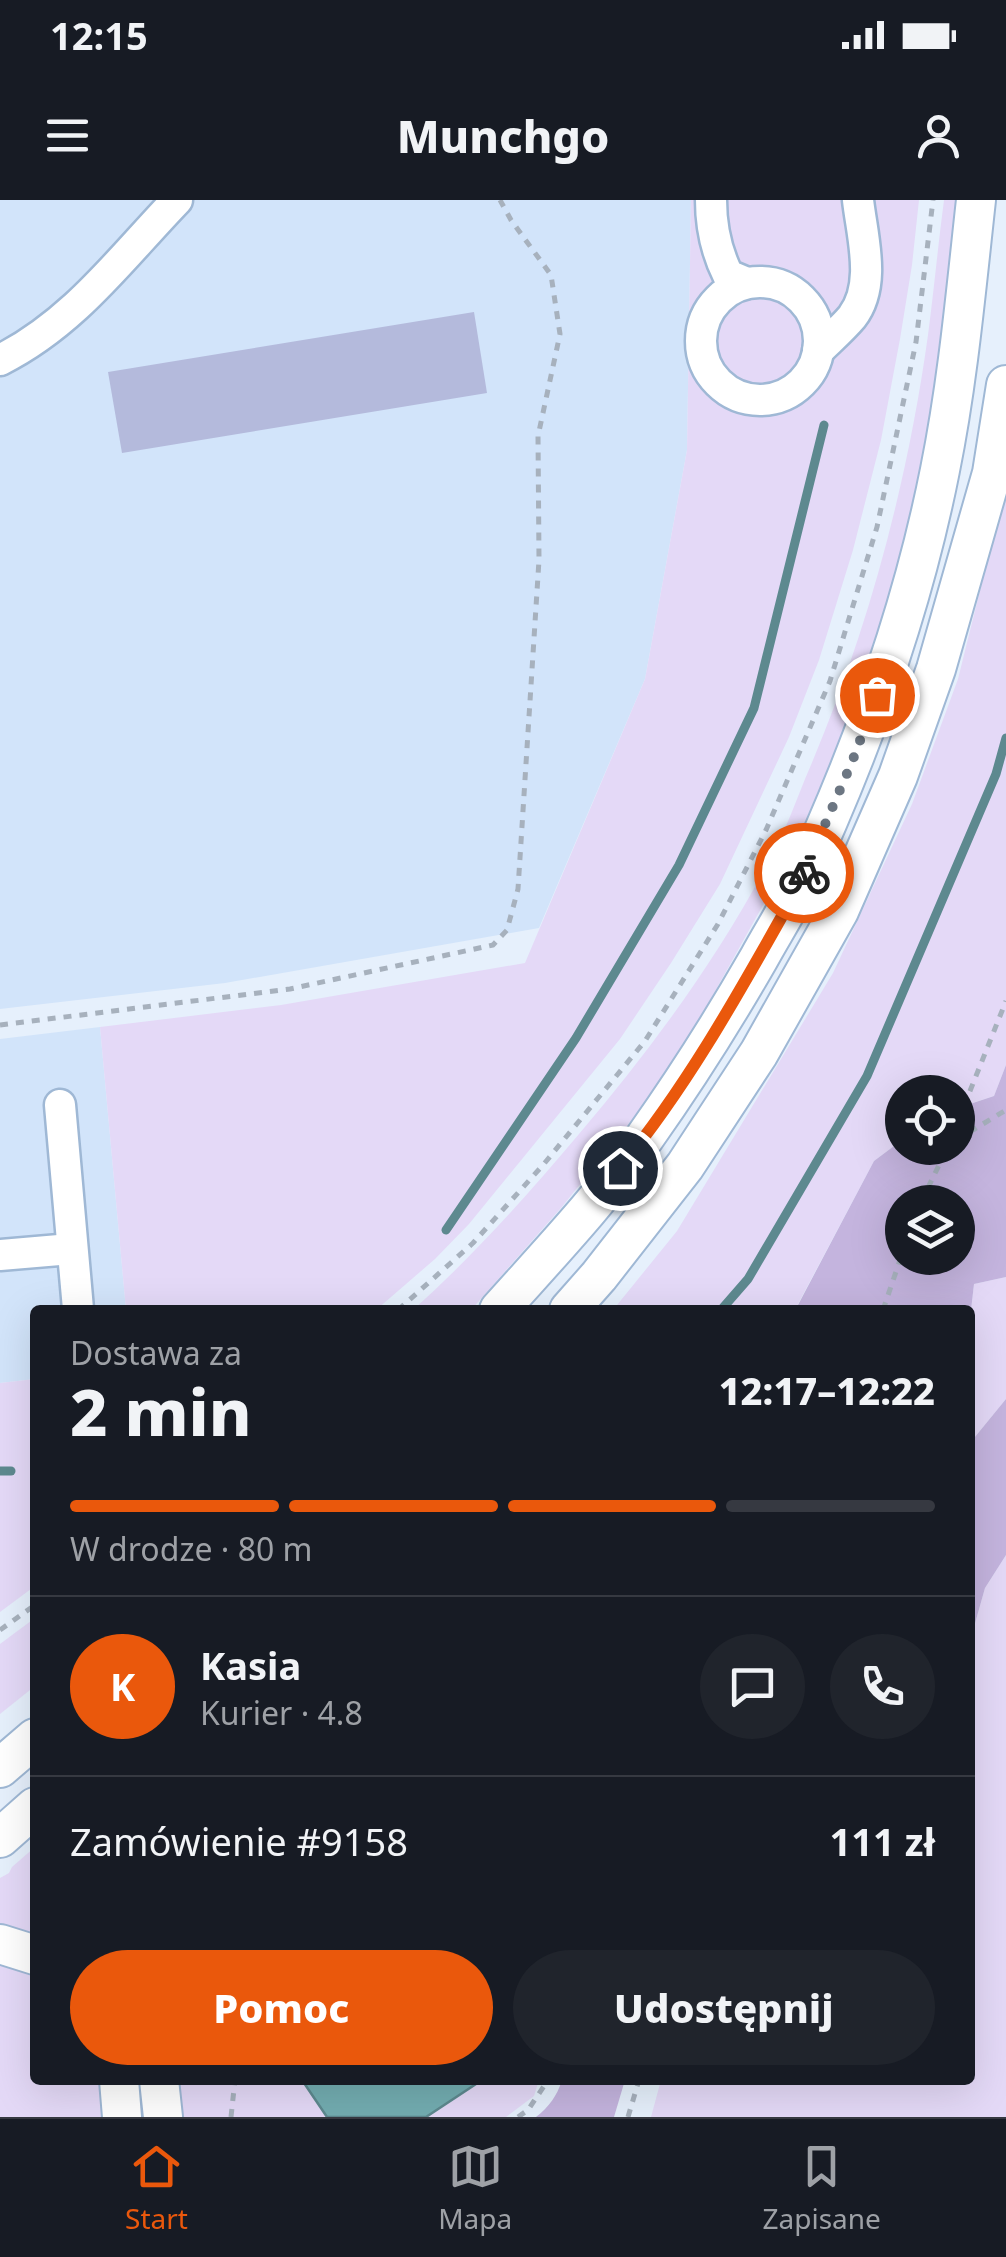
<!DOCTYPE html>
<html lang="pl">
<meta charset="utf-8">
<style>
body{margin:0;font-family:"Noto Sans",sans-serif;background:#20242c;color:#f1f3f6;height:100vh;display:flex;flex-direction:column;font-size:38px;white-space:nowrap}
*{box-sizing:border-box;margin:0}
p{font-size:32px;color:#9ea1a6}
.icon{flex:none;width:55px;height:55px;fill:none;stroke:currentColor;stroke-width:2;stroke-linecap:round;stroke-linejoin:round}
.map{position:relative;flex:1;overflow:hidden}
.drawer{position:absolute;left:30px;top:1105px;width:945px;height:780px;display:flex;flex-direction:column;background:#171b24;border-radius:10px;box-shadow:0 10px 40px #0002}
.drawer>*{flex:none}
.controls{position:absolute;left:885px;top:875px;display:grid;gap:20px}
.controls a{display:grid;place-items:center;width:90px;height:90px;border-radius:50%;background:#171b24;box-shadow:0 10px 40px #0002;font-size:50px}
.pin{position:absolute;display:grid;place-items:center;width:85px;height:85px;color:#fff;margin:-42px;border:5px solid #fff;border-radius:50%;box-shadow:0 2px 10px #0007}
.courier{position:absolute;display:grid;place-items:center;width:100px;height:100px;margin:-50px;border:8px solid #ea580c;border-radius:50%;background:#fff;color:#222;box-shadow:0 2px 12px #0007}
.summary em{font-style:normal;font-weight:800}
.summary div{display:flex;flex-direction:column-reverse}
.summary{display:flex;align-items:center;justify-content:space-between;height:170px;padding:0 40px}
h1{font-size:65px;font-weight:800;line-height:75px}
.bar{display:grid;grid-template-columns:repeat(4,1fr);gap:15px 10px;align-content:center;height:120px;padding:0 40px}
.bar i{height:12px;border-radius:8px;background:#363941}
.bar .on{background:#ea580c}
.bar p{grid-column:span 4}
.line{display:flex;align-items:center;gap:25px;padding:0 40px;border-top:2px solid #363941}
.line div{flex:1}
.round{display:grid;place-items:center;flex:none;width:105px;height:105px;border-radius:52px;background:#20242c}
.button{display:flex;gap:20px;margin-top:auto;padding:20px 40px}
.button a{flex:1;height:115px;border-radius:60px;background:#ea580c;color:#fff;font-size:40px;font-weight:800;line-height:115px;text-align:center}
.button a+a{background:#20242c;color:#f1f3f6}
.status{display:flex;justify-content:space-between;align-items:center;height:70px;padding:0 50px;background:#171b24;direction:ltr}
.status svg{height:28px;fill:currentColor}
header{display:flex;justify-content:space-between;align-items:center;height:130px;padding:0 40px;background:#171b24;font-size:45px;font-weight:800}
.dock{display:flex;justify-content:space-around;align-items:center;height:140px;border-top:2px solid #363941;background:#171b24;font-size:28px;color:#9ea1a6}
.dock a{display:grid;justify-items:center;gap:5px}
.dock .on{color:#ea580c}
.map>svg:first-child{display:block}
.built{fill:#d2e4fa}
.green{fill:#e4d9f7}
.forest{fill:#c4b4de;fill-rule:evenodd}
.water{fill:#73adb1;stroke:#5d898f;stroke-width:2.5}
.lines{fill:none;stroke-linecap:round;stroke-linejoin:round}
.stream{stroke:#5d898f;stroke-width:9}
.building{fill:#b4badc}
.minor-casing{stroke:#9fb8d5;stroke-width:35}
.major-casing{stroke:#9fb8d5;stroke-width:42}
.path{stroke:#a7b1bd;stroke-width:5;stroke-dasharray:8 8;stroke-linecap:butt}
.minor{stroke:#fff;stroke-width:30}
.major{stroke:#fff;stroke-width:38}
.done{stroke:#6c7682;stroke-width:10;stroke-dasharray:0 18}
.route{stroke:#ea580c;stroke-width:12}
</style>
<div class="status"><b>12:15</b><svg viewBox="0 0 49 12"><path d="M0 12V9h3v3zM5 12V6h3v6zM10 12V3h3v9zM15 12V0h3v12zM26 1h20v11H26zM47 4h2v5h-2z"/></svg></div>
<header><svg class="icon" aria-label="menu" viewBox="0 0 24 24"><path d="M4 6h16M4 12h16M4 18h16"/></svg>Munchgo<svg class="icon" aria-label="person" viewBox="0 0 24 24"><circle cx="12" cy="8" r="4"/><path d="M4 21q1-7 8-7t8 7"/></svg></header>
<div class="map">
<svg width="1006" height="1917" viewBox="0 0 1006 1917">
<rect width="100%" height="100%" fill="#e6f0fc"/>
<g class="built">
<polygon points="0,0 691,0 687,250 645,479 539,728 225,783 0,809"/>
<polygon points="100,827 126,1110 35,1110 35,1179 0,1183 0,839"/>
</g>
<g class="green">
<polygon points="691,0 919,0 912,65 900,139 881,240 853,350 819,460 789,537 720,684 671,763 620,839 469,1024 435,1059 376,1110 126,1110 100,827 281,805 525,763 645,479 687,250"/>
<path d="M944 0H959L945 138 911 322 882 420 843 536 787 662 693 831 634 917 561 1008 471 1110H413C473 1056 527 996 579 934 652 848 720 756 772 655 785 631 795 604 805 579 866 438 907 287 928 135 934 90 938 45 944 0Z"/>
<polygon points="1006,286 1006,865 994,896 958,908 958,892 902,892 902,940 874,961 798,1104 802,1110 613,1110 677,1031 833,773 912,604 958,479"/>
<polygon points="1006,1077 1006,1199 970,1243 970,1119 974,1084"/>
<polygon points="35,1179 35,1386 0,1412 0,1183"/>
<polygon points="1006,1355 1006,1917 651,1917 661,1880 970,1880 970,1441 985,1388"/>
<polygon points="35,1418 35,1486 0,1514 0,1444"/>
<polygon points="35,1647 35,1739 0,1729 0,1678 9,1673 12,1667"/>
<polygon points="0,1760 35,1772 35,1880 104,1880 107,1917 0,1917"/>
<polygon points="175,1880 302,1880 327,1917 178,1917"/>
<polygon points="482,1880 539,1880 534,1896 506,1917 426,1917"/>
</g>
<g class="forest">
<path d="M1006 865V1077L974 1084 970 1119V1110H802L798 1105 874 961 902 940V948H958V908L994 896ZM902 1002H958V1058H902Z"/>
<polygon points="1006,1199 1006,1355 985,1388 970,1441 970,1243"/>
<path d="M562 1880H625L614 1917H536C549 1907 557 1896 562 1880Z"/>
</g>
<polygon class="water" points="302,1880 482,1880 426,1917 327,1917"/>
<g class="lines">
<g class="stream">
<polyline points="446,1030 576,838 679,665 754,508 824,225"/>
<polyline points="721,1110 748,1079 867,876 996,574 1006,538"/>
<polyline points="0,1271 11,1271"/>
</g>
</g>
<polygon class="building" points="474,112 487,193 122,253 108,172"/>
<g class="lines">
<defs>
<g id="minor">
<path d="M711 0C711 27 716 51 728 75L747 83"/>
<circle cx="760" cy="141" r="59"/>
<path d="M818 151C829 140 842 129 852 117 877 85 862 36 858 0"/>
<path d="M0 160C74 123 121 58 177 0"/>
<polyline points="60,905 78,1109"/>
<polyline points="0,1055 71,1049"/>
</g>
<g id="major">
<path d="M499 1110C549 1054 602 998 645 937 686 879 724 819 759 758 771 736 785 714 796 692 859 558 911 416 940 270 958 181 966 90 976 0"/>
<polyline points="569,1110 599,1076 685,966 759,853 839,711 898,576 936,469 992,273 1006,185"/>
<polyline points="0,1568 35,1538"/>
<polyline points="0,1638 35,1607"/>
<polyline points="0,1744 35,1755"/>
<polyline points="119,1880 122,1917"/>
<polyline points="159,1880 163,1917"/>
</g>
</defs>
<use href="#minor" class="minor-casing"/>
<use href="#major" class="major-casing"/>
<g class="path">
<polyline points="0,825 290,789 493,745 507,730 518,689 539,360 538,236 560,134 551,75 511,20 500,0"/>
<polyline points="958,921 1006,801"/>
<polyline points="958,943 968,933 1006,910"/>
<polyline points="921,1002 943,957 953,948"/>
<polyline points="398,1110 473,1043 543,965 645,841 718,724 766,630 830,481 877,327 916,142 933,0"/>
<polyline points="883,1110 902,1054"/>
<polyline points="0,1430 35,1405"/>
<polyline points="231,1917 235,1880"/>
<polyline points="518,1917 528,1910 548,1880"/>
<polyline points="628,1917 639,1880"/>
</g>
<use href="#minor" class="minor"/>
<use href="#major" class="major"/>
</g>
<g class="lines">
<polyline class="done" points="804,673 852,562 877,495"/>
<path class="route" d="M620 968C689 884 741 789 794 695L804 673"/>
</g>
</svg>
<div class="controls">
<a><svg class="icon" aria-label="locate" viewBox="0 0 24 24"><circle cx="12" cy="12" r="6"/><path d="M12 2v4M12 18v4M2 12h4M18 12h4"/></svg></a>
<a><svg class="icon" aria-label="layers" viewBox="0 0 24 24"><path d="M12 4l9 5-9 5-9-5zM3 14l9 5 9-5"/></svg></a>
</div>
<div class="pin" style="left:877px;top:495px;background:#ea580c"><svg class="icon" aria-label="bag" viewBox="0 0 24 24"><path d="M5 8h14l-1 12H6zM9 8a3 3 0 0 1 6 0"/></svg></div>
<div class="pin" style="left:620px;top:968px;background:#1f2937"><svg class="icon" aria-label="home" viewBox="0 0 24 24"><path d="M3 11l9-7 9 7M6 9v11h12V9"/></svg></div>
<div class="courier" style="left:804px;top:673px"><svg class="icon" aria-label="bike" viewBox="0 0 24 24"><circle cx="6" cy="16" r="4"/><circle cx="18" cy="16" r="4"/><path d="M6 16l4-8h5l3 8M10 8l3 8H6M13 5h3"/></svg></div>
<section class="drawer">
<div class="summary"><div><h1>2 min</h1><p>Dostawa za</p></div><em>12:17–12:22</em></div>
<div class="bar"><i class="on"></i><i class="on"></i><i class="on"></i><i></i><p>W drodze · 80 m</p></div>
<div class="line" style="height:180px"><b class="round" style="background:#ea580c;color:#fff">K</b><div><b>Kasia</b><p>Kurier · 4.8</p></div><a class="round"><svg class="icon" aria-label="chat" viewBox="0 0 24 24"><path d="M4 5h16v11H9l-5 4z"/></svg></a><a class="round"><svg class="icon" aria-label="phone" viewBox="0 0 24 24"><path d="M5 4h4l2 5-3 2q2 4 5 5l2-3 5 2v4C11 20 4 13 5 4z"/></svg></a></div>
<div class="line" style="height:130px"><div>Zamówienie #9158</div><b>111 zł</b></div>
<div class="button"><a>Pomoc</a><a>Udostępnij</a></div>
</section>
</div>
<nav class="dock">
<a class="on"><svg class="icon" aria-label="home" viewBox="0 0 24 24"><path d="M3 11l9-7 9 7M6 9v11h12V9"/></svg>Start</a>
<a><svg class="icon" aria-label="map" viewBox="0 0 24 24"><path d="M3 6l6-2 6 2 6-2v14l-6 2-6-2-6 2zM9 4v14M15 6v14"/></svg>Mapa</a>
<a><svg class="icon" aria-label="saved" viewBox="0 0 24 24"><path d="M7 4h10v16l-5-4-5 4z"/></svg>Zapisane</a>
</nav>
